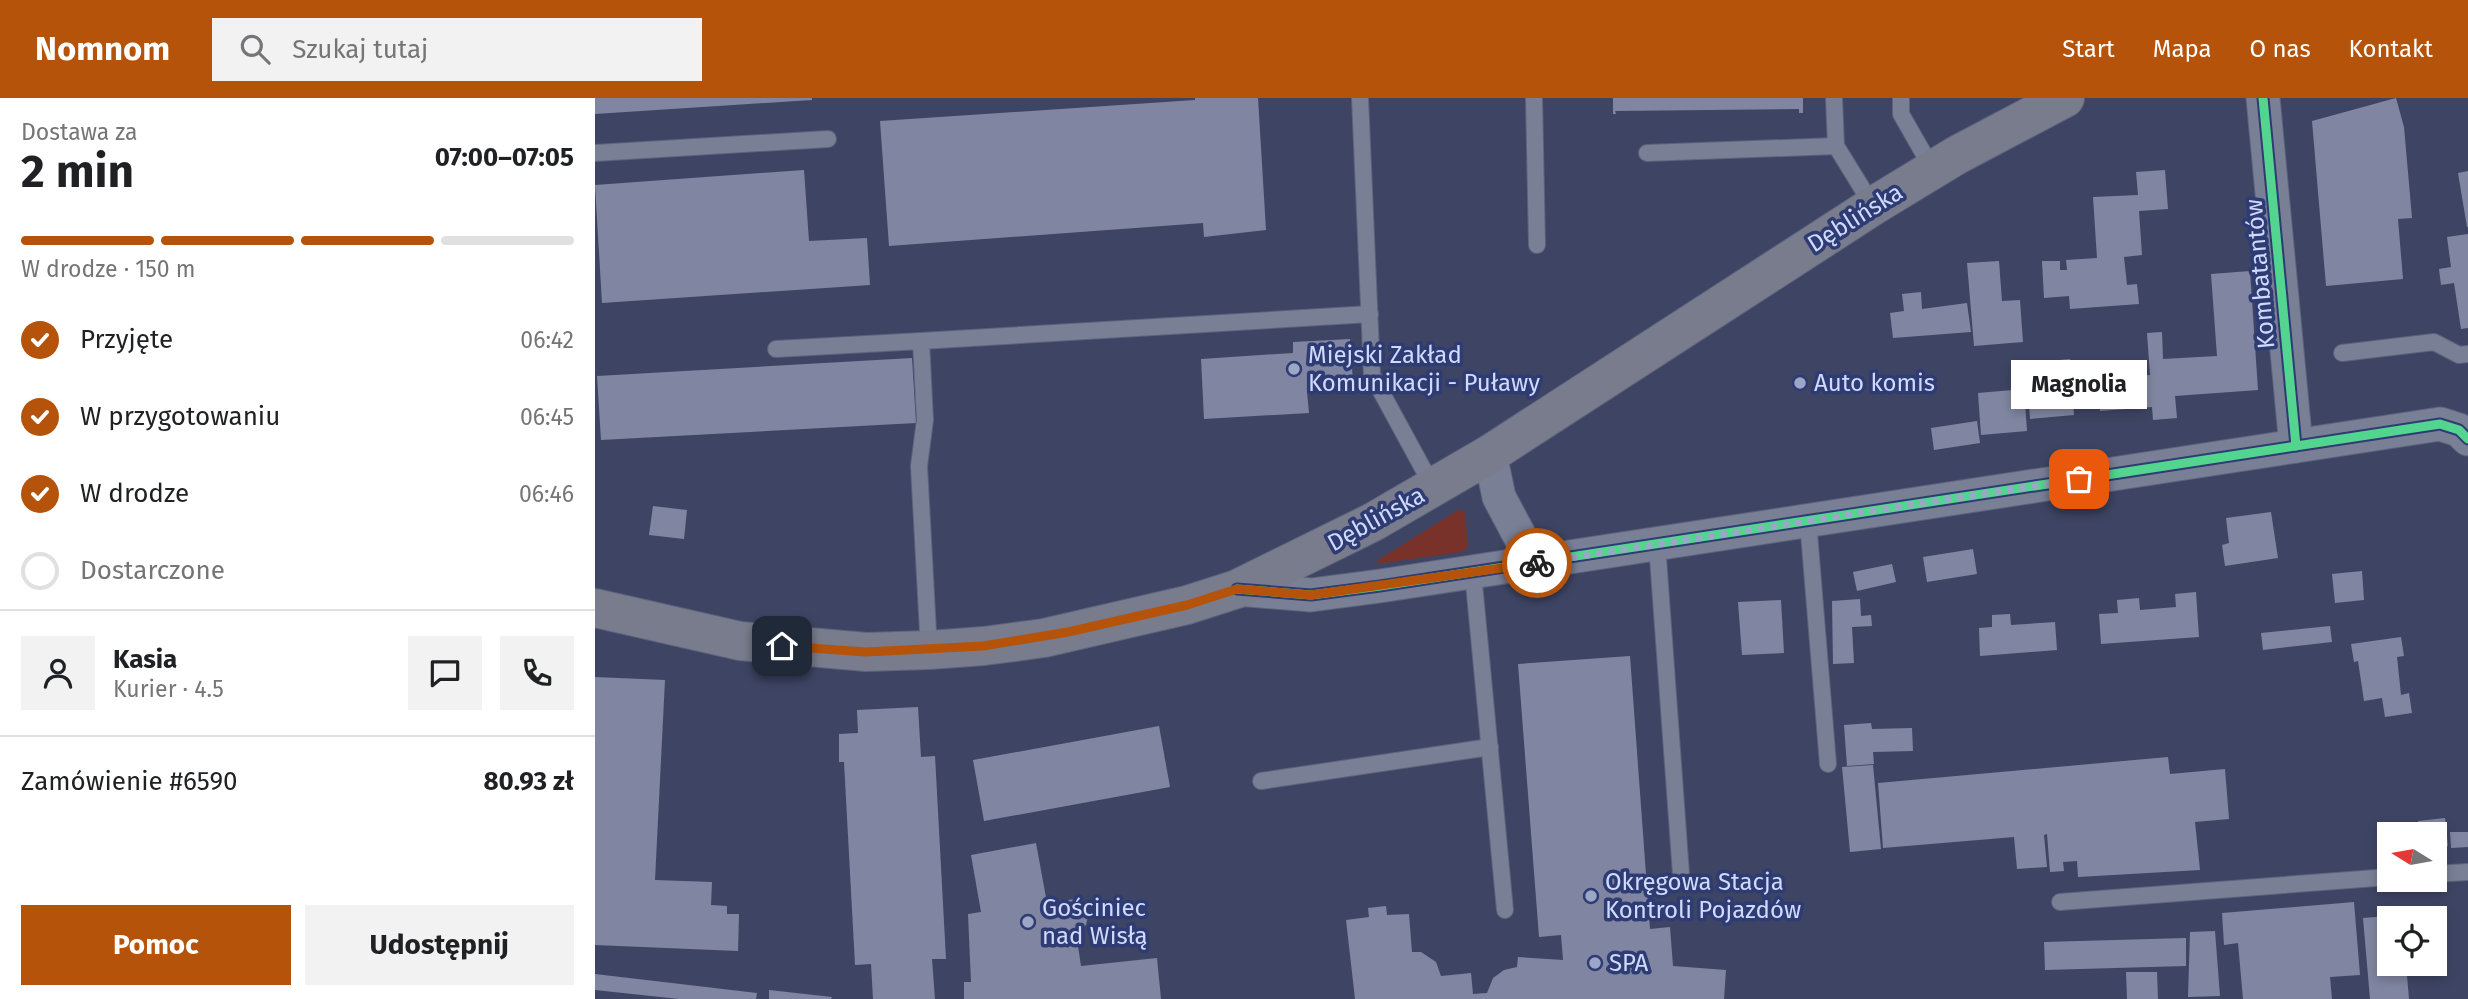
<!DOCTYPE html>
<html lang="pl">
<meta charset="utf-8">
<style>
body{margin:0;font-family:"Fira Sans",sans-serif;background:#f2f2f2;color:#202124;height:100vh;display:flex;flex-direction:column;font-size:26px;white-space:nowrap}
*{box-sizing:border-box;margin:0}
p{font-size:23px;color:#757577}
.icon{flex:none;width:38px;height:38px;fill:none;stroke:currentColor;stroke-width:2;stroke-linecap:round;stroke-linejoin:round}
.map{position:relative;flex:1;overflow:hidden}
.sheet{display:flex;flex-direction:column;background:#fff;width:595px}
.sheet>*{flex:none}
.needle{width:46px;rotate:281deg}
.tools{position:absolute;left:1782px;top:724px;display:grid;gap:14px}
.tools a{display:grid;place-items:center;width:70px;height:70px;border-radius:0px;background:#fff;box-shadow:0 4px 10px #0003;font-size:35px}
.pin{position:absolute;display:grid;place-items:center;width:60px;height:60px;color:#fff;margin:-30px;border-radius:14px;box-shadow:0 4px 10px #0006}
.courier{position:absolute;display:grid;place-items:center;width:70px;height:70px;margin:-35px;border:5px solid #b45309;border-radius:50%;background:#fff;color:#222;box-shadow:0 2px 9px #0007}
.bubble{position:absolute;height:49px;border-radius:0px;background:#fff;box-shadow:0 4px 10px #0003;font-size:23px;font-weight:700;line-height:49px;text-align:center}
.summary em{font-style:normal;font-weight:700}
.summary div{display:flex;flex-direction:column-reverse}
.summary{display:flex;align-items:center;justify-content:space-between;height:119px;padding:0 21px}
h1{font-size:46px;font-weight:700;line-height:52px}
.bar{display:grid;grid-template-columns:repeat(4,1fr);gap:10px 7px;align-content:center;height:84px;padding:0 21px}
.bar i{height:9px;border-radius:5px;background:#e0e0e0}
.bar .selected{background:#b45309}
.bar p{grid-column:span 4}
.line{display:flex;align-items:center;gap:18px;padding:0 21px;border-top:2px solid #e0e0e0}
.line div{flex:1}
.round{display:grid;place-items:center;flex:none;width:74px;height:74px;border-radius:0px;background:#f2f2f2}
ol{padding:0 21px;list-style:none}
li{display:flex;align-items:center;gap:21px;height:77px}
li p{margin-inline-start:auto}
li .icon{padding:7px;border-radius:50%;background:#b45309;color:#fff;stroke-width:4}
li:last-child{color:#757577}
li i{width:38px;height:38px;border:4px solid #e0e0e0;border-radius:50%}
.cta{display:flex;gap:14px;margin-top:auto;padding:14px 21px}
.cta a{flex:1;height:80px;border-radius:0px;background:#b45309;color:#fff;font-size:28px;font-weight:700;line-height:80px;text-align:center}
.cta a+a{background:#f2f2f2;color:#202124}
header{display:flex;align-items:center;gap:42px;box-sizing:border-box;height:98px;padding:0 35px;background:#b45309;color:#fff}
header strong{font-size:33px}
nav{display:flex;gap:38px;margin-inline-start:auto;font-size:24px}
.search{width:490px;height:63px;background:#f2f2f2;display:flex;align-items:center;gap:18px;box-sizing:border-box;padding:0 24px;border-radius:0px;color:#757577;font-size:26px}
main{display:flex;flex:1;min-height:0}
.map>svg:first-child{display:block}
.green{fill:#78322a}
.building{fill:#8086a1}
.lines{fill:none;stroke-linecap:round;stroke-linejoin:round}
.service-casing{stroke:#5c637d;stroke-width:18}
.minor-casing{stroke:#5c637d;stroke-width:35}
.secondary-casing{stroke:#5c637d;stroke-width:40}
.service{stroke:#797f95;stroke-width:16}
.minor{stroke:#797f95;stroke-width:33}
.secondary{stroke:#797c8c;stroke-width:38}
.cycleway-casing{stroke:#2f3b73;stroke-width:13}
.cycleway{stroke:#53d58f;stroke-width:9}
.done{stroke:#9ca6c7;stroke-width:7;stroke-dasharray:0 12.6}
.route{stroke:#b45309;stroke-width:9}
.poi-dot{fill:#9ca6c7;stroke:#2f3b73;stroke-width:2.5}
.labels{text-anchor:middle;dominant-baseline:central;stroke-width:7;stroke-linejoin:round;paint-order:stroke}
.street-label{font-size:24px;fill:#cfdafc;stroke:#2f3b73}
.poi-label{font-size:24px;fill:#cfdafc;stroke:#2f3b73;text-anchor:start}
</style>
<header>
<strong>Nomnom</strong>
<div class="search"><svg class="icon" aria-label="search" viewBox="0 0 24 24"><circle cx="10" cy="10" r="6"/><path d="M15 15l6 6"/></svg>Szukaj tutaj</div>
<nav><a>Start</a><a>Mapa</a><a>O nas</a><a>Kontakt</a></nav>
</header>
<main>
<section class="sheet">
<div class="summary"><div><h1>2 min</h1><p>Dostawa za</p></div><em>07:00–07:05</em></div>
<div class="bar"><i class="selected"></i><i class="selected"></i><i class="selected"></i><i></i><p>W drodze · 150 m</p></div>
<ol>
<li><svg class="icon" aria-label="check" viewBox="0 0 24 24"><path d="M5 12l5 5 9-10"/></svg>Przyjęte<p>06:42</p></li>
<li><svg class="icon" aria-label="check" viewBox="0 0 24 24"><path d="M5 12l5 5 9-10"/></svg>W przygotowaniu<p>06:45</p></li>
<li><svg class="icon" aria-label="check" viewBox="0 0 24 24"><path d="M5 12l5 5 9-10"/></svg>W drodze<p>06:46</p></li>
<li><i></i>Dostarczone</li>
</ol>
<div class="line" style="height:126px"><a class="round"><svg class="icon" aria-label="person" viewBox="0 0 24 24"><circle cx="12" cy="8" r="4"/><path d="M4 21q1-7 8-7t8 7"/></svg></a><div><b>Kasia</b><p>Kurier · 4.5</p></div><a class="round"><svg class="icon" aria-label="chat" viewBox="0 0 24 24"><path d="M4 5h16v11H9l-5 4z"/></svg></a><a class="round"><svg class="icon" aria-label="phone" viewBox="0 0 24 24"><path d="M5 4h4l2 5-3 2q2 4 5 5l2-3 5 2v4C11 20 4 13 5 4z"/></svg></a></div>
<div class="line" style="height:91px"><div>Zamówienie #6590</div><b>80.93 zł</b></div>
<div class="cta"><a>Pomoc</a><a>Udostępnij</a></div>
</section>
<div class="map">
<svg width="1873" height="901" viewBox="0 0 1873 901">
<rect width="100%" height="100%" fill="#3e4564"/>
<polygon class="green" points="865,411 870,415 873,449 867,454 782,466 783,462"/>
<g class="building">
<polygon points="0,0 217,0 217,2 0,16"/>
<polygon points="600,0 663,0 671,132 609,139 608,125 294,148 285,23 600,2"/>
<polygon points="1018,0 1208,0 1208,15 1204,15 1204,11 1020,13 1021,16 1018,16"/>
<polygon points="1801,0 1809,29 1817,120 1803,121 1808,181 1731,188 1717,23"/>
<polygon points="209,72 214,143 272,140 275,187 7,205 0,87"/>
<polygon points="1570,72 1573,111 1544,113 1547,157 1529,159 1532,187 1542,186 1544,206 1475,211 1474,198 1449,200 1447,163 1465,163 1465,172 1472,172 1471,162 1502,160 1498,99 1543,97 1541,74"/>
<polygon points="1873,73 1873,129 1872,129 1863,75"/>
<polygon points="1873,136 1873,230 1866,231 1859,185 1846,187 1844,171 1856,169 1852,139"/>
<polygon points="1404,163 1407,203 1425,202 1428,244 1379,248 1372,165"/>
<polygon points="1655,173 1663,292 1580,298 1582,320 1558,322 1557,309 1505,313 1503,281 1555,277 1552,235 1567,234 1568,261 1622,258 1616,176"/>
<polygon points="1326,194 1327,211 1372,205 1376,234 1298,240 1295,215 1309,213 1307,196"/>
<polygon points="755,241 758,284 712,294 714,315 609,321 606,261 698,255 698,244"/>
<polygon points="317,260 321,325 6,342 2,278"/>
<polygon points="1475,261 1479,317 1435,321 1431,265"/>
<polygon points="1429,291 1432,333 1386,337 1383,295"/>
<polygon points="1382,323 1385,345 1339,352 1336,330"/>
<polygon points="58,408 92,412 89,441 54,437"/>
<polygon points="1676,414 1683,460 1630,468 1627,447 1634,445 1631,420"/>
<polygon points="1378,451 1382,476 1332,484 1328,459"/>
<polygon points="1297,466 1301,484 1262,493 1258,474"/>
<polygon points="1767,473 1769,502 1740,505 1737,476"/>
<polygon points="1601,494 1604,539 1506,546 1504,516 1523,515 1522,502 1544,500 1545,512 1581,509 1580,496"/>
<polygon points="1265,501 1266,518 1276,517 1277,528 1257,529 1259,565 1238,566 1237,503"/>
<polygon points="1186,502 1189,555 1147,557 1143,504"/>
<polygon points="1415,516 1416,527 1460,524 1462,552 1385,558 1384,530 1397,529 1397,517"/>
<polygon points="1735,528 1737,544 1668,552 1666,535"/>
<polygon points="1806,539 1809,558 1802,559 1806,597 1814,595 1817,615 1790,619 1787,600 1769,603 1763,563 1759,564 1756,546"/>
<polygon points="1035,558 1055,831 1075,829 1078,868 1131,872 1129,901 760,901 751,822 774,819 773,810 791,808 792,817 814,816 817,854 826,854 841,864 846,878 876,875 878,896 892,895 898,880 909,872 922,869 923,859 968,862 966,837 944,839 923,566"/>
<polygon points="0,579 70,582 60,782 117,784 116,807 132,808 132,816 144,816 143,853 0,847"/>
<polygon points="323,609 326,659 340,658 351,861 337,861 340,901 278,901 276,866 260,867 249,664 244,664 244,636 263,635 262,612"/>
<polygon points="1276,625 1277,631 1317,630 1318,653 1278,654 1279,666 1252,668 1249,627"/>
<polygon points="564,628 575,689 389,723 378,662"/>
<polygon points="1573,659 1575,676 1630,671 1634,721 1600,724 1605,772 1483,779 1482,763 1468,764 1469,773 1455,774 1452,736 1449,737 1452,769 1422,771 1419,739 1288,750 1283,685"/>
<polygon points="1278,667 1286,751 1255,754 1247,669"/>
<polygon points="1850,720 1853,748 1839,750 1839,737 1824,737 1823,723"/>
<polygon points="1855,734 1873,734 1873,749 1856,750"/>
<polygon points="441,745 452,805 480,801 486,803 494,813 491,827 481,835 486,868 562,860 566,901 369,901 369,884 376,884 373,816 386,814 376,757"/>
<polygon points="1759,804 1765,877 1735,879 1737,901 1648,901 1643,845 1629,847 1627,815"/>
<polygon points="1807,817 1807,821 1794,821 1794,866 1811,866 1814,901 1775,901 1768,820"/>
<polygon points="1620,833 1625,898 1593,899 1595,834"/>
<polygon points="1591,840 1591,868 1450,872 1449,844"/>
<polygon points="1531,874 1562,874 1563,901 1532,901"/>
<polygon points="0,876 162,895 161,901 84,901 0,892"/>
<polygon points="174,892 237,899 236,901 174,901"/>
</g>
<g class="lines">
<defs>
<g id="service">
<polyline points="765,0 777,277 838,389"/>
<polyline points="939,0 942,147"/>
<polyline points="1239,0 1241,48 1278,108"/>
<polyline points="1306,0 1306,16 1338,72"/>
<polyline points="0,55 233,41"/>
<polyline points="1052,55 1241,48"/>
<polyline points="181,251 326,243"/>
<polyline points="1747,255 1839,244 1864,257 1873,256"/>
<polyline points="1213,423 1233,666"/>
<polyline points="1062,446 1086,776"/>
<polyline points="878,475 910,812"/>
<polyline points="334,552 324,368 330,322 326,243 775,216"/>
<polyline points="666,683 895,649"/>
<polyline points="1839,776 1873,774"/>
<polyline points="1465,804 1794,779"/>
</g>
<g id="minor">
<polyline points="1668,0 1701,348"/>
<polyline points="895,356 904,399 939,465"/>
<polyline points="642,491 716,497 785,488 1845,326 1864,332 1873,341"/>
</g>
<polyline id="secondary" points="0,510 145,543 271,554 334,552 389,548 449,540 592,507 642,491 778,424 895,356 1278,108 1362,57 1470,0"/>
</defs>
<use href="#service" class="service-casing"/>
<use href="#minor" class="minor-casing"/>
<use href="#secondary" class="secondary-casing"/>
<use href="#service" class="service"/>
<use href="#minor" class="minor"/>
<use href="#secondary" class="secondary"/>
<defs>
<g id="cycleway">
<polyline points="1668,0 1701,348"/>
<polyline points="642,491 716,497 785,488 1845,326 1864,332 1873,341"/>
</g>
</defs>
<use href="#cycleway" class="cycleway-casing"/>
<use href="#cycleway" class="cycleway"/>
</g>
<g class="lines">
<polyline class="done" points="942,465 1484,381"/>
<polyline class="route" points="187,548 271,554 388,548 473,534 592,507 642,491 716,497 942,465"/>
</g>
<g class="poi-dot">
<circle cx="699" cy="271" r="7"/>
<circle cx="1205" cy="285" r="7"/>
<circle cx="996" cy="798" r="7"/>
<circle cx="433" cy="824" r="7"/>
<circle cx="1000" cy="865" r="7"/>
</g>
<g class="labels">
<g class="street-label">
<text transform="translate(1260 120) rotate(-32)">Dęblińska</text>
<text transform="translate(1665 176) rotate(-95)">Kombatantów</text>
<text transform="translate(781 421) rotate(-29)">Dęblińska</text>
</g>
<g class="poi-label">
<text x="713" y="257">Miejski Zakład<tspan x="713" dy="28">Komunikacji - Puławy</tspan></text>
<text x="1219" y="285">Auto komis</text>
<text x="1010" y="784">Okręgowa Stacja<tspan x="1010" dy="28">Kontroli Pojazdów</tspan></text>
<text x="447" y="810">Gościniec<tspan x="447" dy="28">nad Wisłą</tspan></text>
<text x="1014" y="865">SPA</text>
</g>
</g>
</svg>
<div class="tools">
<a><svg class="needle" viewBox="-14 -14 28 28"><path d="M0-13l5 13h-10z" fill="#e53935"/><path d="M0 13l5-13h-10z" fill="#757577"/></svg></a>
<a><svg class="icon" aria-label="locate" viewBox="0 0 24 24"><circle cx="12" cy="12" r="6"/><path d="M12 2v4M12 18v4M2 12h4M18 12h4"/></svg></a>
</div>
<div class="pin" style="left:1484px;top:381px;background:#ea580c"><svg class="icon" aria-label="bag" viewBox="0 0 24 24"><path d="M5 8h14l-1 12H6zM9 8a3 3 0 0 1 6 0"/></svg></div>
<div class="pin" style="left:187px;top:548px;background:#1f2937"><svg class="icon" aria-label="home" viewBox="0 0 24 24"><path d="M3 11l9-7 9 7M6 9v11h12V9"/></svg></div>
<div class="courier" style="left:942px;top:465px"><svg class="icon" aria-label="bike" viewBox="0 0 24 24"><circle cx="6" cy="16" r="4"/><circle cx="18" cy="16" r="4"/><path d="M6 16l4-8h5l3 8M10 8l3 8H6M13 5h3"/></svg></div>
<div class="bubble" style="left:1416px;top:262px;width:136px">Magnolia</div>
</div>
</main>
